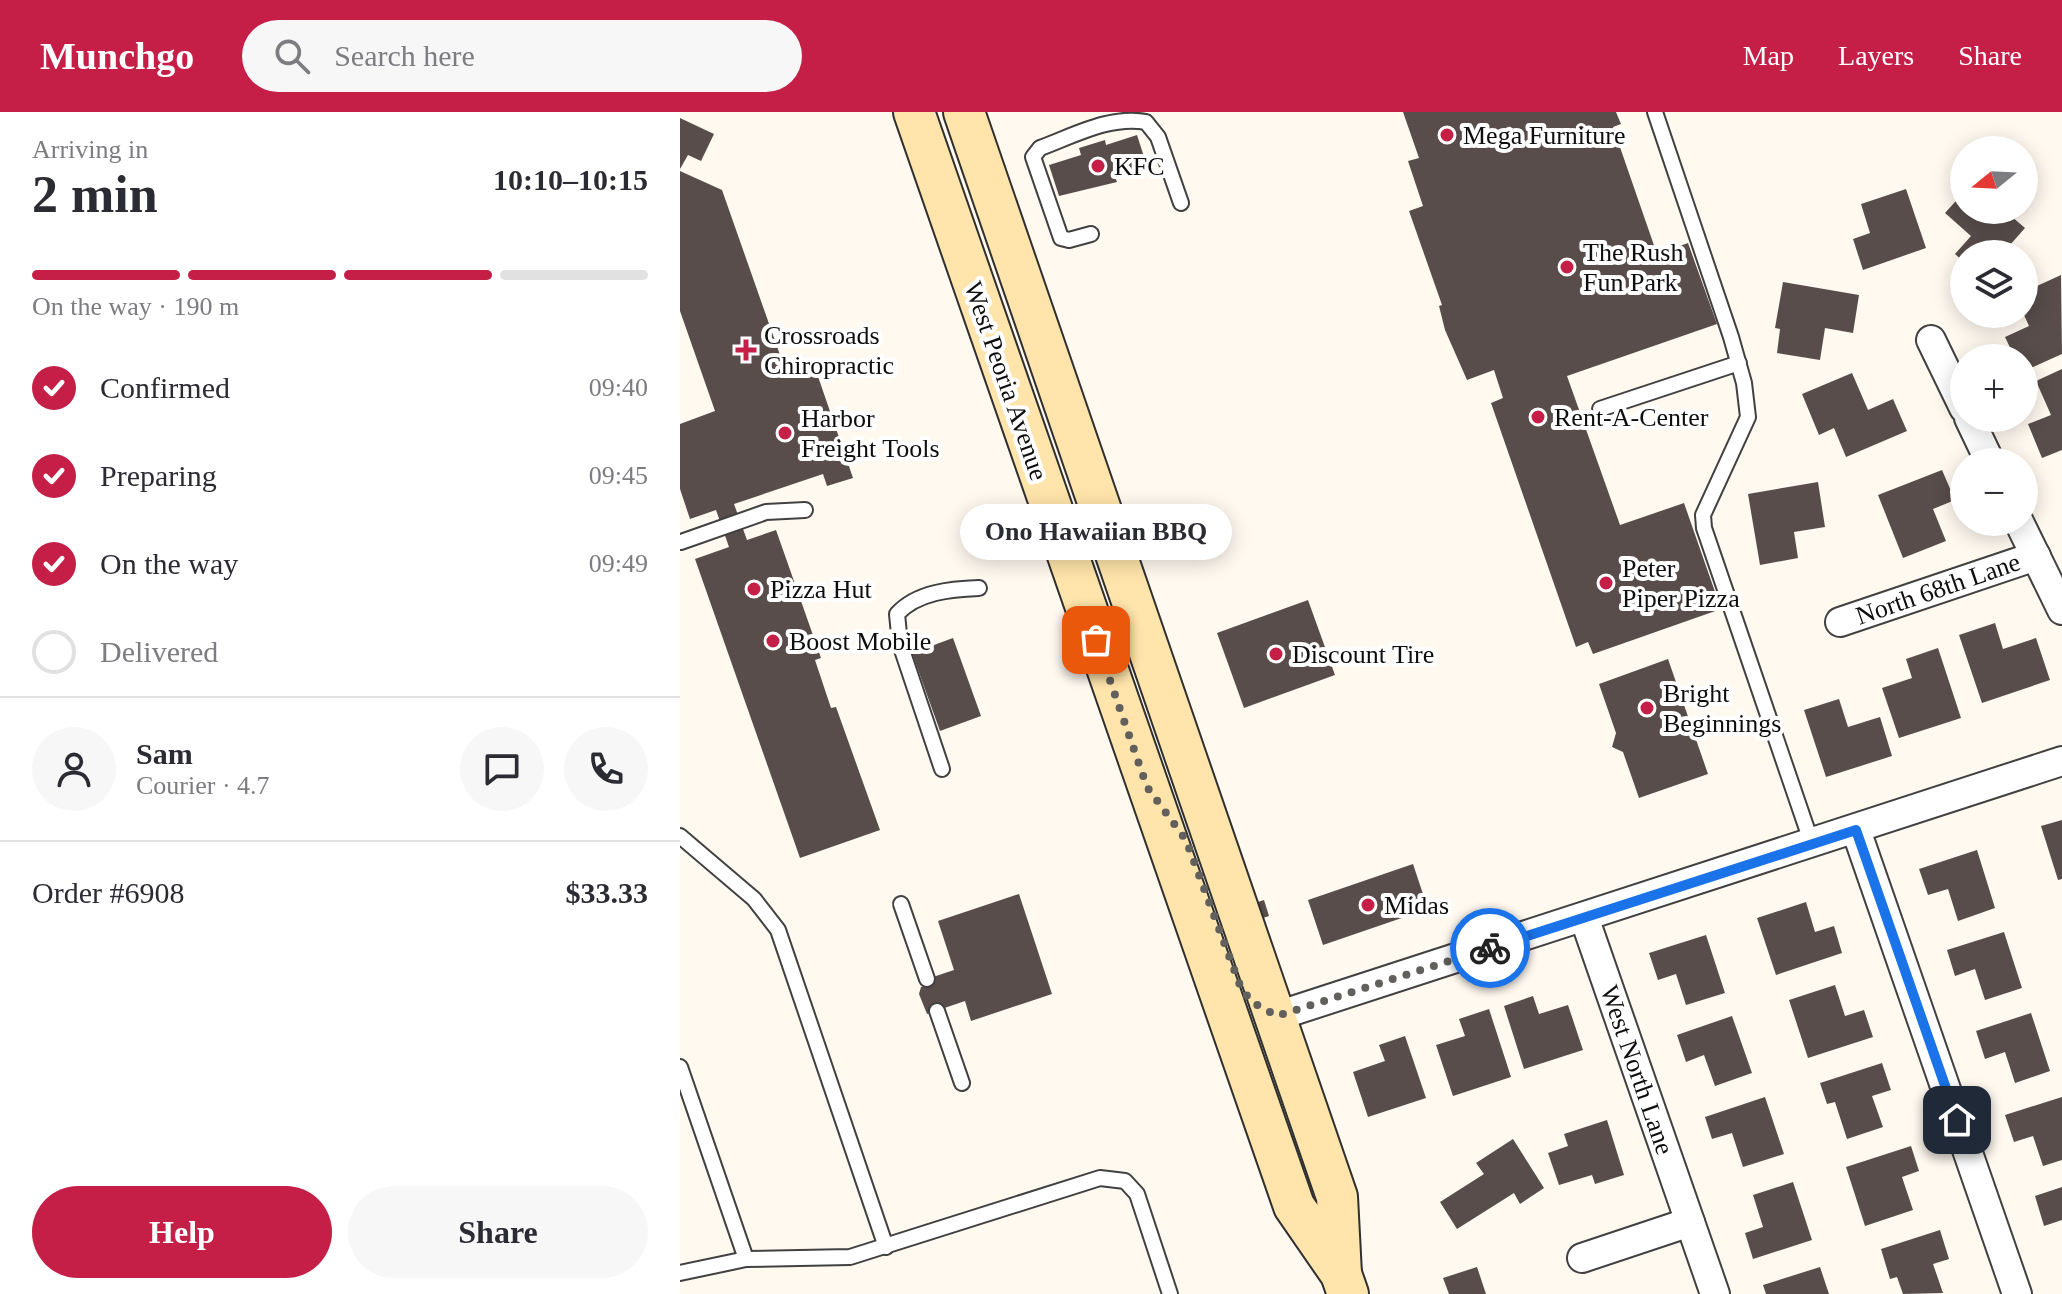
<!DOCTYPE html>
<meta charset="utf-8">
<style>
body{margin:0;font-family:Georgia,serif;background:#f7f7f7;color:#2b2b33;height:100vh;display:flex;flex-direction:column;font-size:30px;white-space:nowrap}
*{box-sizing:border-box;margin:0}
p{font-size:26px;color:#7c7c81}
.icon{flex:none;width:44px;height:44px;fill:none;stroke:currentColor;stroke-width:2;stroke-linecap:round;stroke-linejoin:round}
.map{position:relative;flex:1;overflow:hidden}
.panel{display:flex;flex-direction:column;background:#fff;width:680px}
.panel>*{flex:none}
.needle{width:52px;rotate:252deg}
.fabs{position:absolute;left:1270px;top:24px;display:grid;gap:16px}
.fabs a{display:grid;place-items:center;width:88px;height:88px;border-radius:50%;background:#fff;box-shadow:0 4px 20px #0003;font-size:40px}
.pin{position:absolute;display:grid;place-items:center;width:68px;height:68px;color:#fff;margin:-34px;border-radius:16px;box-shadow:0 4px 12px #0006}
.courier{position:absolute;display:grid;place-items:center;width:80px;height:80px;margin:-40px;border:6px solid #1a73e8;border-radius:50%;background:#fff;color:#222;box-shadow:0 2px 10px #0007}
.bubble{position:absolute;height:56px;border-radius:28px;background:#fff;box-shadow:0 4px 20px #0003;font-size:26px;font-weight:800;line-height:56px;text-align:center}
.overview em{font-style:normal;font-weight:800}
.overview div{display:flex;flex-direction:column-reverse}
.overview{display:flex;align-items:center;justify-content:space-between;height:136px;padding:0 32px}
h1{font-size:52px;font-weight:800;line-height:60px}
.bar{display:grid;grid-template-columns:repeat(4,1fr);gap:12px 8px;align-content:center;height:96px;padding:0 32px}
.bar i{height:10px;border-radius:6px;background:#e1e1e2}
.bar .on{background:#c51f48}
.bar p{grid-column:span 4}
.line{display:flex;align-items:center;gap:20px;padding:0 32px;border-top:2px solid #e1e1e2}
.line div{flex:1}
.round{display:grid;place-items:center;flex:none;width:84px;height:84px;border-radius:42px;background:#f7f7f7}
ol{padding:0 32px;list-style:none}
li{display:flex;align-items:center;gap:24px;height:88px}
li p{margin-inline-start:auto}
li .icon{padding:8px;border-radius:50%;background:#c51f48;color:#fff;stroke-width:4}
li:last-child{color:#7c7c81}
li i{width:44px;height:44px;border:4px solid #e1e1e2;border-radius:50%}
.cta{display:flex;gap:16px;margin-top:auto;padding:16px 32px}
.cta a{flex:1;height:92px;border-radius:48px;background:#c51f48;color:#fff;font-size:32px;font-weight:800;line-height:92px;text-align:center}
.cta a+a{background:#f7f7f7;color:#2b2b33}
header{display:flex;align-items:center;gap:48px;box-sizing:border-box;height:112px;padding:0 40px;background:#c51f48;color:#fff}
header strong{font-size:38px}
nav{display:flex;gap:44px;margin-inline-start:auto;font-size:28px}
.search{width:560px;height:72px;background:#f7f7f7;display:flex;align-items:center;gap:20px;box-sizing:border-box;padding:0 28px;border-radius:44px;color:#7c7c81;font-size:30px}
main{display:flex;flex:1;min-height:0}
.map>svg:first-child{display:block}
.building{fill:#584d4a}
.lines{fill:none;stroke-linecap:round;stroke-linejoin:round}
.lane-casing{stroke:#414141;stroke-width:18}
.street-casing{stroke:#414141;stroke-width:32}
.secondary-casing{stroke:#303030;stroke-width:44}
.lane{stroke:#fff;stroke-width:14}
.street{stroke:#fff;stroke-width:28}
.secondary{stroke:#ffe5ab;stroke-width:40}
.done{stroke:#62605d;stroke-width:8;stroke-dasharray:0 14.4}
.route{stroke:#1a73e8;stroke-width:10}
.poi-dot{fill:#c51f48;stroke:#fff;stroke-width:3}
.labels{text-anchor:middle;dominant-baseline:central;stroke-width:8;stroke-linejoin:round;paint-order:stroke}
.poi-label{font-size:26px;fill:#0e0e0e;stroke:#fff;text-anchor:start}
.street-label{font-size:26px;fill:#0e0e0e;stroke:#fff}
</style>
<header>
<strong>Munchgo</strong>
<div class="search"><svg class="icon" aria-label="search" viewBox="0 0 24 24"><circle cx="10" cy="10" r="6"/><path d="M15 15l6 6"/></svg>Search here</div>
<nav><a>Map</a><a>Layers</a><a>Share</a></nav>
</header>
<main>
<section class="panel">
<div class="overview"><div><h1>2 min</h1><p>Arriving in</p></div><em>10:10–10:15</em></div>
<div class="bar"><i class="on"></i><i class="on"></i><i class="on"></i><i></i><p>On the way · 190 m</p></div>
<ol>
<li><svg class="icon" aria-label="check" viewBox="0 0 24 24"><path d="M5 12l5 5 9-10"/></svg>Confirmed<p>09:40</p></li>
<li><svg class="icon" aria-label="check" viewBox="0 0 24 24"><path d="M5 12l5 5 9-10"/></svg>Preparing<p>09:45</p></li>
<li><svg class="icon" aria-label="check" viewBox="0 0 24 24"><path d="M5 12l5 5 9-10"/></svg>On the way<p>09:49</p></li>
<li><i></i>Delivered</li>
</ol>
<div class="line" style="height:144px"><a class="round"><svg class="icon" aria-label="person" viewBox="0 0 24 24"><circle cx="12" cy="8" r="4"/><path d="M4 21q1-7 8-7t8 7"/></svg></a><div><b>Sam</b><p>Courier · 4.7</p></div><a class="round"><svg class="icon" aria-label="chat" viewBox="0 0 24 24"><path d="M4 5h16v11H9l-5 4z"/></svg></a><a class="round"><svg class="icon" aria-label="phone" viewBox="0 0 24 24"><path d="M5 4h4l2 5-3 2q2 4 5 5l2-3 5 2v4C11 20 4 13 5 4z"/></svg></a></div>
<div class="line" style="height:104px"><div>Order #6908</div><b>$33.33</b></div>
<div class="cta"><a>Help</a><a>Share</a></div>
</section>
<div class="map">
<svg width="1382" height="1182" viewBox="0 0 1382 1182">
<rect width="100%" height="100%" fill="#fff9f0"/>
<g class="building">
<polygon points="723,0 936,0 941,12 933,15 977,142 1008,131 1037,212 887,264 940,413 1004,391 1041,497 913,542 908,530 896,535 811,291 823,286 814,258 787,268 765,218 759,194 762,193 729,99 743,94 728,49 739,46"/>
<polygon points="0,6 34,22 21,49 8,43 0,57"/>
<polygon points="457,23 467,54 435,65 437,70 379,84 369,53 401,43 399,36 425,28 426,33"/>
<polygon points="0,59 42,78 106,260 133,250 173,366 147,374 143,362 54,392 67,428 96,418 141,546 135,548 151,596 156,595 200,718 120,746 15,447 49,435 36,398 10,407 0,377 0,312 35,299 0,199"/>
<polygon points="1226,77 1246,136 1183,158 1173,127 1190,121 1181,92"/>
<polygon points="1284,80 1284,98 1324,98 1345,116 1322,142 1284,142 1284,150 1275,142 1291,124 1265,101"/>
<polygon points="1381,163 1382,242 1344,259 1344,246 1335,246 1325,225 1349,214 1344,203 1344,180"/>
<polygon points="1103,170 1179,183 1173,221 1145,216 1140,248 1097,241 1100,217 1095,216"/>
<polygon points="1382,257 1382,338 1362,346 1348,312 1371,303 1356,269"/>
<polygon points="1172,261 1188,298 1213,287 1227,319 1166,345 1154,316 1139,323 1122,282"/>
<polygon points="1262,358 1275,388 1253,397 1266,429 1223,446 1198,383"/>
<polygon points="1138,370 1145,415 1114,420 1118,446 1080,453 1068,382"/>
<polygon points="628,488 655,563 564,596 537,521"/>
<polygon points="1315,511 1323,537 1356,526 1370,568 1302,591 1279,523"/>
<polygon points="273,526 301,604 260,619 232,541"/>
<polygon points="1258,536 1281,606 1219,626 1202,576 1232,566 1226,547"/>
<polygon points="988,547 1028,662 959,686 943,640 932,635 936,621 919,572"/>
<polygon points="1159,587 1168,615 1200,605 1212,644 1146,665 1124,598"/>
<polygon points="1382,708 1382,767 1378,768 1361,714"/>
<polygon points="1297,738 1315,796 1278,809 1268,777 1248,783 1239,757"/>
<polygon points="733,752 748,797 643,833 628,788"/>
<polygon points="339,782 372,882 291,909 285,889 247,902 239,882 241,875 251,872 253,865 274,858 258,809"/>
<polygon points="584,788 589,804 583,806 578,790"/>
<polygon points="1126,790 1135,820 1154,814 1162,841 1096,863 1077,806"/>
<polygon points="1324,820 1342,876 1305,888 1295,857 1275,864 1267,838"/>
<polygon points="1026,823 1045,881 1006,893 996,862 978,868 969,841"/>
<polygon points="1155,873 1165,904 1184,898 1193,925 1128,946 1109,888"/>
<polygon points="853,884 859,902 888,893 903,938 844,957 824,894"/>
<polygon points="809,897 831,965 773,984 756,933 785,924 779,907"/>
<polygon points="1351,901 1370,959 1335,971 1325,940 1305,947 1296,919"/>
<polygon points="1052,904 1072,961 1035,974 1024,943 1006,950 997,923"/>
<polygon points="725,924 746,986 688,1005 673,960 705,949 699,933"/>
<polygon points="1202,951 1211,978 1192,984 1203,1015 1167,1027 1155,990 1147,992 1140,971"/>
<polygon points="1085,985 1104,1042 1063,1055 1052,1021 1032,1027 1025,1005"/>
<polygon points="1382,985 1382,1048 1363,1054 1353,1024 1334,1030 1325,1003"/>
<polygon points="927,1008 944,1063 915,1072 912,1063 879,1073 868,1041 888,1034 884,1022"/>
<polygon points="833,1027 864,1076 840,1092 834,1081 777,1117 760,1090 804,1062 796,1051"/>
<polygon points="1231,1034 1239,1059 1222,1065 1233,1098 1185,1114 1166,1055"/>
<polygon points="1113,1070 1132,1128 1073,1147 1065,1121 1083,1115 1073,1083"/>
<polygon points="1382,1075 1382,1108 1364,1114 1355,1084"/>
<polygon points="1260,1118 1269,1147 1253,1152 1263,1181 1223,1182 1217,1165 1210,1167 1201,1137"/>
<polygon points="797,1155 806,1182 769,1182 763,1166"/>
<polygon points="1140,1155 1149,1182 1086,1182 1083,1173"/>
</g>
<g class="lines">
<defs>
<g id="lane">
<polyline points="975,0 1051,225 1064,271 1068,305 1023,403 1024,416 1132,732"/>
<path d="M411 122 389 128 381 126 353 45 360 36C393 24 431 3 466 10L478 25 501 91"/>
<polyline points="920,297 1059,251"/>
<polyline points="1,430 86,400 125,398"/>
<path d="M262 657 220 532 217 502C237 480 271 477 299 476"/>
<polyline points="0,724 74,787 98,818 206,1135"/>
<polyline points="221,792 247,867"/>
<polyline points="257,899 282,971"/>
<polyline points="0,955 66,1147"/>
<polyline points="0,1161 66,1147 170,1145 420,1066 445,1069 457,1082 490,1182"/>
</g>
<g id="street">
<polyline points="1251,228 1284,296"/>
<polyline points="1289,306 1310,350"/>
<polyline points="1339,410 1382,498"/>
<polyline points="1160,510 1356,444"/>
<polyline points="1176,718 1337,1182"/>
<polyline points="904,805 1035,1182"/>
<polyline points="597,904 1382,649"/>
<polyline points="902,1146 1010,1110"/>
</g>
<g id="secondary">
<polyline points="234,0 614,1094 661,1162 668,1182"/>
<polyline points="284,0 657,1085 661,1162"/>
</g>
</defs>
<use href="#lane" class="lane-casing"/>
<use href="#street" class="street-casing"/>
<use href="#secondary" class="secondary-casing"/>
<use href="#lane" class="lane"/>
<use href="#street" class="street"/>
<use href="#secondary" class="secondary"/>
</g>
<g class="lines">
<polyline class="done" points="416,528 467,675 506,728 561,876 572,890 597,904 810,836"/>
<polyline class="route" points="810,836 1176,718 1277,1008"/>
</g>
<g class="poi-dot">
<circle cx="767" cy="23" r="8"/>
<circle cx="418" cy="54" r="8"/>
<circle cx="887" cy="155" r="8"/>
<path d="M62 226h8v8h8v8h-8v8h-8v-8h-8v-8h8z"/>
<circle cx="858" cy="305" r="8"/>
<circle cx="105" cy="321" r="8"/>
<circle cx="926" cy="471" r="8"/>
<circle cx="74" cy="477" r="8"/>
<circle cx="93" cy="529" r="8"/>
<circle cx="596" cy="542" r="8"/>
<circle cx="967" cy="596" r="8"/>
<circle cx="688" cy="793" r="8"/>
</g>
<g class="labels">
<g class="poi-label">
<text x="783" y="23">Mega Furniture</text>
<text x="434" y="54">KFC</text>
<text x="903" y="140">The Rush<tspan x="903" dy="30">Fun Park</tspan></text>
<text x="84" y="223">Crossroads<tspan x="84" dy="30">Chiropractic</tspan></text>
<text x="874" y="305">Rent-A-Center</text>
<text x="121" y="306">Harbor<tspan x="121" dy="30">Freight Tools</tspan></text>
<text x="942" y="456">Peter<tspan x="942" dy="30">Piper Pizza</tspan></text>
<text x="90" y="477">Pizza Hut</text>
<text x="109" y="529">Boost Mobile</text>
<text x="612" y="542">Discount Tire</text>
<text x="983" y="581">Bright<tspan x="983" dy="30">Beginnings</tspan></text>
<text x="704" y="793">Midas</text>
</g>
<g class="street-label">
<text transform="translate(326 269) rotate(71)">West Peoria Avenue</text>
<text transform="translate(1258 477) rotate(-19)">North 68th Lane</text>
<text transform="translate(957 958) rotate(71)">West North Lane</text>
</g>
</g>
</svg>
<div class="fabs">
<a><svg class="needle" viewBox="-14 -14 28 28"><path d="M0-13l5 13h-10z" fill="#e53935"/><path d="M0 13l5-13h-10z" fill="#7c7c81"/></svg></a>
<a><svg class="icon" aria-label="layers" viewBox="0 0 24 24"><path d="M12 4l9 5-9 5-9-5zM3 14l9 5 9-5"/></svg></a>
<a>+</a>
<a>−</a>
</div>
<div class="pin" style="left:416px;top:528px;background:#ea580c"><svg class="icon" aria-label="bag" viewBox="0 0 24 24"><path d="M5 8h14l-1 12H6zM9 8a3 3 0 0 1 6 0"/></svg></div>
<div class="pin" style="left:1277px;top:1008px;background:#1f2937"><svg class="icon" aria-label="home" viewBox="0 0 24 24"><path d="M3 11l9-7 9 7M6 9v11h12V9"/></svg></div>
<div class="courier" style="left:810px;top:836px"><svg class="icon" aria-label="bike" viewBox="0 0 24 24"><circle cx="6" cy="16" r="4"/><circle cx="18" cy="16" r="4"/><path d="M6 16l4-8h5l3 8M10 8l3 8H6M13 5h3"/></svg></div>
<div class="bubble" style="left:280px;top:392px;width:272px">Ono Hawaiian BBQ</div>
</div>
</main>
